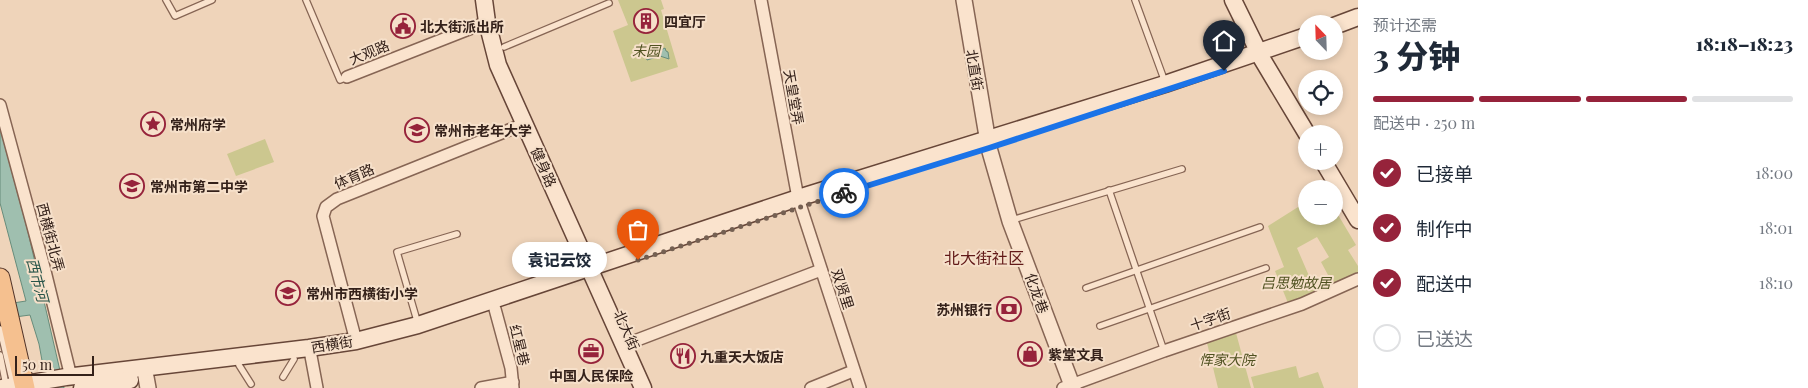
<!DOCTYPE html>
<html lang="zh">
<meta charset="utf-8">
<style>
body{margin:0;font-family:"Playfair Display","Noto Sans SC",serif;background:#f6f6f7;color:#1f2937;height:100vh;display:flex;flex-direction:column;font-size:19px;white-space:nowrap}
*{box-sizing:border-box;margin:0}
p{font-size:16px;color:#747a83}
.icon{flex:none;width:28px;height:28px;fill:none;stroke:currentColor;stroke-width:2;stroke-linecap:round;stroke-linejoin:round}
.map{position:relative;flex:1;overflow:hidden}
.details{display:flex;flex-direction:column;background:#fff;width:450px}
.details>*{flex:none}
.needle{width:32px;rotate:337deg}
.fabs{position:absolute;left:1298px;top:15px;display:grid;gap:10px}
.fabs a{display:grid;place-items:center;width:45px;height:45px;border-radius:50%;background:#fff;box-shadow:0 2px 8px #0003;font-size:25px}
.scale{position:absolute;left:15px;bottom:12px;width:79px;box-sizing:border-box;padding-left:5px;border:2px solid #34211a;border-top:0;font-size:14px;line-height:18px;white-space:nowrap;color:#34211a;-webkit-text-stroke:4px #f6e0ca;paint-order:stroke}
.pin{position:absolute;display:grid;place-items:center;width:42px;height:42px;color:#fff;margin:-51px -21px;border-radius:50% 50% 50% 0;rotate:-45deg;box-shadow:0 0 5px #0007}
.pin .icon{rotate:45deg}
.courier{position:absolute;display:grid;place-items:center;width:50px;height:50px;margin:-25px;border:4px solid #1a73e8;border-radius:50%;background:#fff;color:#222;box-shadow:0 1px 6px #0007}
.bubble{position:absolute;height:35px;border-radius:18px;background:#fff;box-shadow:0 2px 8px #0003;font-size:16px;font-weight:800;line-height:35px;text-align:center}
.head em{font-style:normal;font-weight:800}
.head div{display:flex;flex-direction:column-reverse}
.head{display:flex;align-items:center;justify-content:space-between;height:85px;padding:0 15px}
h1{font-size:32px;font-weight:800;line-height:38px}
.bar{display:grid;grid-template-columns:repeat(4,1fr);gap:8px 5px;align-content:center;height:60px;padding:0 15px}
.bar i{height:6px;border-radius:4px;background:#e0e1e3}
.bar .selected{background:#96233b}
.bar p{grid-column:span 4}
ol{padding:0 15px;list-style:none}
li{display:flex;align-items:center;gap:15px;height:55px}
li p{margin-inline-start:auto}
li .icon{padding:5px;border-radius:50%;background:#96233b;color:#fff;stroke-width:4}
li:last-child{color:#747a83}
li i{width:28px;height:28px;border:2px solid #e0e1e3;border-radius:50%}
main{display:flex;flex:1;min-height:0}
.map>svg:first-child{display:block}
.green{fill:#ccc78f}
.water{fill:#9fbfaf;stroke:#678c7b}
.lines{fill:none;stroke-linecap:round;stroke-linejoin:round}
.service-casing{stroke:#866554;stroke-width:8}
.minor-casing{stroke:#866554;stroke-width:14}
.tertiary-casing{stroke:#866554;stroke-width:18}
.secondary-casing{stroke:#674638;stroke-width:19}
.primary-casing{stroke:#523429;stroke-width:21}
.service{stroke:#fae3cd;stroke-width:5.5}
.minor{stroke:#fae3cd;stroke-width:11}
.tertiary{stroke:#fae3cd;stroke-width:15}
.secondary{stroke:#fae3cd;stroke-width:16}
.primary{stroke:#f5c08f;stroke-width:19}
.done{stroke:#756052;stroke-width:5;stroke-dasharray:0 9}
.route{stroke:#1a73e8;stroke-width:6}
.labels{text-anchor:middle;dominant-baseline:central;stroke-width:4;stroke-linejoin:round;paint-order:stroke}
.poi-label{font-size:14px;font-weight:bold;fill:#34211a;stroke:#f6e0ca;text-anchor:start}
.park-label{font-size:14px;font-style:italic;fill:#4f5120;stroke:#f6e0ca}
.street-label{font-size:14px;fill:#34211a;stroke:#f6e0ca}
.water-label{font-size:15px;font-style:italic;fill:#285449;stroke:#f6e0ca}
.quarter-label{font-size:16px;fill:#621918;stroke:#f6e0ca}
</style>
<main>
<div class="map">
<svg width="1358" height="388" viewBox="0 0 1358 388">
<rect width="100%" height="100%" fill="#efd4ba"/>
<g class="green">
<polygon points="618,0 661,0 664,9 661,10 678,67 631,82 613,31 628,25"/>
<polygon points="265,139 274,162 236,176 227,154"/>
<polygon points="1306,202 1306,216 1334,216 1334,208 1356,245 1348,250 1358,266 1358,272 1334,286 1321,262 1329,257 1317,237 1297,248 1316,292 1288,303 1275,271 1284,267 1268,226"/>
<polygon points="1236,333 1251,388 1218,388 1207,343"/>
<polygon points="1296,366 1299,378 1318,372 1324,388 1254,388 1251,377"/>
</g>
<g class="water">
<polygon points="665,48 666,51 668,52 669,59 660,56 647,60 645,53 653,49 661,50"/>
<polygon points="0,128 28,232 64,388 47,388 39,344 30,315 0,319 0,305 26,301 0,203"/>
</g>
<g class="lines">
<defs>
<g id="service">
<polyline points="166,0 175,16 212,0"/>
<polyline points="306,0 340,80 347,77"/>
<polyline points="1135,0 1165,82"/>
<polyline points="504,47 609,3"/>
<polyline points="1109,190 1164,351"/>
<polyline points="1012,220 1182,169"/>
<polyline points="1086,288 1260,227"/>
<polyline points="418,324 397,252 457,234"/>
<polyline points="1100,326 1266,268"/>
<polyline points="0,329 13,383"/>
<polyline points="0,355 6,385"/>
<polyline points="239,365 251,384"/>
<polyline points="283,377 294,359"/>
</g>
<g id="minor">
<polyline points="761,0 798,198 860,388"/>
<polyline points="347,77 487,22"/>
<polyline points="0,105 45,271 71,377"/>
<polyline points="495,309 511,368 513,388"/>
<polyline points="356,341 323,216 326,207 337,199 524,124"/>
<polyline points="624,345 821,270"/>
<polyline points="311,356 317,388"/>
<polyline points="481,388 513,382"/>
<polyline points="811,388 853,371"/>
<polyline points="1063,388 1164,351 1302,304 1358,279"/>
</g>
<g id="tertiary">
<polyline points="964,0 989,148 1010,221 1073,388"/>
<polyline points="146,377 148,388"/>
</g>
<g id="secondary">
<polyline points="484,0 487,22 498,65 643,388"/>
<polyline points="1233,0 1262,59 1307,134"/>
<polyline points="1334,26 1358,17"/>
<polyline points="1323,161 1358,220"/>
<polyline points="2,388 66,377 309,348 356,341 418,325 798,198 1165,84 1306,36"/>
<polyline points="82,388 130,380"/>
</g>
<polyline id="primary" points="0,278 25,388"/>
</defs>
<use href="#service" class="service-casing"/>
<use href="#minor" class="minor-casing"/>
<use href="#tertiary" class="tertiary-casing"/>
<use href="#secondary" class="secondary-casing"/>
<use href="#primary" class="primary-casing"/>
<use href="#service" class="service"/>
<use href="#minor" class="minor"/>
<use href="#tertiary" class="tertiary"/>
<use href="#secondary" class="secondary"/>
<use href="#primary" class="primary"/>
</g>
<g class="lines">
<polyline class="done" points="638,260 844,193"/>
<polyline class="route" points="844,193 989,148 1224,71"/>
</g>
<defs>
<symbol id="building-ring" viewBox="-11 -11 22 22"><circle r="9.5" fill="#f6e0ca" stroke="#96233b" stroke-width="1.5"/><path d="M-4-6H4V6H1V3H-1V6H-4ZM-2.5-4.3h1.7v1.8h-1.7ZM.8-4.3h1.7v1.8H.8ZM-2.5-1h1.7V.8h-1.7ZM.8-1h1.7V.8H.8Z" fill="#96233b"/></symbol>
<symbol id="civic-ring" viewBox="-11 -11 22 22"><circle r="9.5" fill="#f6e0ca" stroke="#96233b" stroke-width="1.5"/><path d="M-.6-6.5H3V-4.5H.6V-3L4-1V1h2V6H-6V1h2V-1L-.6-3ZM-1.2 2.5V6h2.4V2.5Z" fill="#96233b"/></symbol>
<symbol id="sight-ring" viewBox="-11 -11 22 22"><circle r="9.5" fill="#f6e0ca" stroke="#96233b" stroke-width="1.5"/><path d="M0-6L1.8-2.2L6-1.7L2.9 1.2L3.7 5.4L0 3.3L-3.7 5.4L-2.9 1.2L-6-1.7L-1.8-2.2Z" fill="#96233b"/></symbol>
<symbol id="university-ring" viewBox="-11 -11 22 22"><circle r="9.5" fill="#f6e0ca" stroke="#96233b" stroke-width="1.5"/><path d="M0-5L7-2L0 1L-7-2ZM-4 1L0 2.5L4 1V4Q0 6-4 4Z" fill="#96233b"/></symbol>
<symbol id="school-ring" viewBox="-11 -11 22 22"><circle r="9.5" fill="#f6e0ca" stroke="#96233b" stroke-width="1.5"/><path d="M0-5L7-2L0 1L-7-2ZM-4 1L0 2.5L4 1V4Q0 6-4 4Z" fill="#96233b"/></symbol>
<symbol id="bank-ring" viewBox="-11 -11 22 22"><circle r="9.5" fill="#f6e0ca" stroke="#96233b" stroke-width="1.5"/><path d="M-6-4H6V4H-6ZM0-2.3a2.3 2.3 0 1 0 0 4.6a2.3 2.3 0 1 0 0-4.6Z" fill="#96233b"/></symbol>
<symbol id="office-ring" viewBox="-11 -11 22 22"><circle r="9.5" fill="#f6e0ca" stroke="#96233b" stroke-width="1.5"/><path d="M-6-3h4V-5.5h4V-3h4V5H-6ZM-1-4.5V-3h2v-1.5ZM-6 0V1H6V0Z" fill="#96233b"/></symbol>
<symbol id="shop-ring" viewBox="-11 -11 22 22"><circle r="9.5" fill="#f6e0ca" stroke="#96233b" stroke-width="1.5"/><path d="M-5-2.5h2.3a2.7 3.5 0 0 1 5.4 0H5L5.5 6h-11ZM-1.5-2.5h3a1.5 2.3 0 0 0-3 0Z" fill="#96233b"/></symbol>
<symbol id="restaurant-ring" viewBox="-11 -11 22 22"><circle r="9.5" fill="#f6e0ca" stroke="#96233b" stroke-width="1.5"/><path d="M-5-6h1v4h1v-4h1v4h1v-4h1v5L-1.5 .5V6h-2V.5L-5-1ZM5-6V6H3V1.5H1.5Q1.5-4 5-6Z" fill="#96233b"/></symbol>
</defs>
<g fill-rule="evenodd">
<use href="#building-ring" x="632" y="7" width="28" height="28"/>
<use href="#civic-ring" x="389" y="12" width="28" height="28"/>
<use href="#sight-ring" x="139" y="110" width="28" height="28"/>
<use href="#university-ring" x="403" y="116" width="28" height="28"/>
<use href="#school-ring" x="118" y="172" width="28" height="28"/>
<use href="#school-ring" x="274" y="279" width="28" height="28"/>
<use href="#bank-ring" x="995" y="295" width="28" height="28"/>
<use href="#office-ring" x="577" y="337" width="28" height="28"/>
<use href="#shop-ring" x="1016" y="340" width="28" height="28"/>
<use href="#restaurant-ring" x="669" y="342" width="28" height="28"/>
</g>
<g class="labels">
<g class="poi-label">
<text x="664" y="21">四宜厅</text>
<text x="420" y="26">北大街派出所</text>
<text x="170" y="124">常州府学</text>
<text x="434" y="130">常州市老年大学</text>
<text x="150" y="186">常州市第二中学</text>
<text x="306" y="293">常州市西横街小学</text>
<text x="992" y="309" text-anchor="end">苏州银行</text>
<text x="1048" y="354">紫堂文具</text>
<text x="700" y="356">九重天大饭店</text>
<text x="591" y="375" text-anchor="middle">中国人民保险</text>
</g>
<g class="park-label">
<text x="646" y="50">未园</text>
<text x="1296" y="282">吕思勉故居</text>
<text x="1227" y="359">恽家大院</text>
</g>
<g class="street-label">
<text transform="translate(369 52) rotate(-22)">大观路</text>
<text transform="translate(975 70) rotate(80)">北直街</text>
<text transform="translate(794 97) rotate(80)">天皇堂弄</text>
<text transform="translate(544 167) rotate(66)">健身路</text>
<text transform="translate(354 176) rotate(-23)">体育路</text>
<text transform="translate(51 237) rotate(75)">西横街北弄</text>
<text transform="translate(843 289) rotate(72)">双贤里</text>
<text transform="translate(1037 293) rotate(70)">化龙巷</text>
<text transform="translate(1210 319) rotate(-19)">十字街</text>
<text transform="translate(627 330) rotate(66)">北大街</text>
<text transform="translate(332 344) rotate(-9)">西横街</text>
<text transform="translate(520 345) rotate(76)">红星巷</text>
</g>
<g class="water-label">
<text transform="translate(38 280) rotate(75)">西市河</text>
</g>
<g class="quarter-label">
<text x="984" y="257">北大街社区</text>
</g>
</g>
</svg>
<div class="fabs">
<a><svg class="needle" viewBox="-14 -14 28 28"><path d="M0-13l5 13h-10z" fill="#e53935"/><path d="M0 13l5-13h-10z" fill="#747a83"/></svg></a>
<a><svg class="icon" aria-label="locate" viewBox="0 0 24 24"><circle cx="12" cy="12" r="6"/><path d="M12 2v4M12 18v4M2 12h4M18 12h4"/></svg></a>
<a>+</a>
<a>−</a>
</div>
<div class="scale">50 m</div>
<div class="pin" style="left:638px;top:260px;background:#ea580c"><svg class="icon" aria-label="bag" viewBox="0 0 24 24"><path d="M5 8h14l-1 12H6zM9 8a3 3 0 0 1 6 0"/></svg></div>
<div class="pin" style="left:1224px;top:71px;background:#1f2937"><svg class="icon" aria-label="home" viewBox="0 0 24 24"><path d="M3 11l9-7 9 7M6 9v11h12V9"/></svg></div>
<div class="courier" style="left:844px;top:193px"><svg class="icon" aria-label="bike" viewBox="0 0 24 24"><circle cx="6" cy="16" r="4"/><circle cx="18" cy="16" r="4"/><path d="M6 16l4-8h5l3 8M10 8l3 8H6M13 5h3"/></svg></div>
<div class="bubble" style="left:512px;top:242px;width:95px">袁记云饺</div>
</div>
<section class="details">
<div class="head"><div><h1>3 分钟</h1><p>预计还需</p></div><em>18:18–18:23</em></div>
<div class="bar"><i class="selected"></i><i class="selected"></i><i class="selected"></i><i></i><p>配送中 · 250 m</p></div>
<ol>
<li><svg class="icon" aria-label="check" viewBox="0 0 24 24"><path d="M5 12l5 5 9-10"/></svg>已接单<p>18:00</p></li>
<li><svg class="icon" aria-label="check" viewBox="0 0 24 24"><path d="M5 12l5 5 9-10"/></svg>制作中<p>18:01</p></li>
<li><svg class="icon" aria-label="check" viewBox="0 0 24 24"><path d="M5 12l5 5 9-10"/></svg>配送中<p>18:10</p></li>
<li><i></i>已送达</li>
</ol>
</section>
</main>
